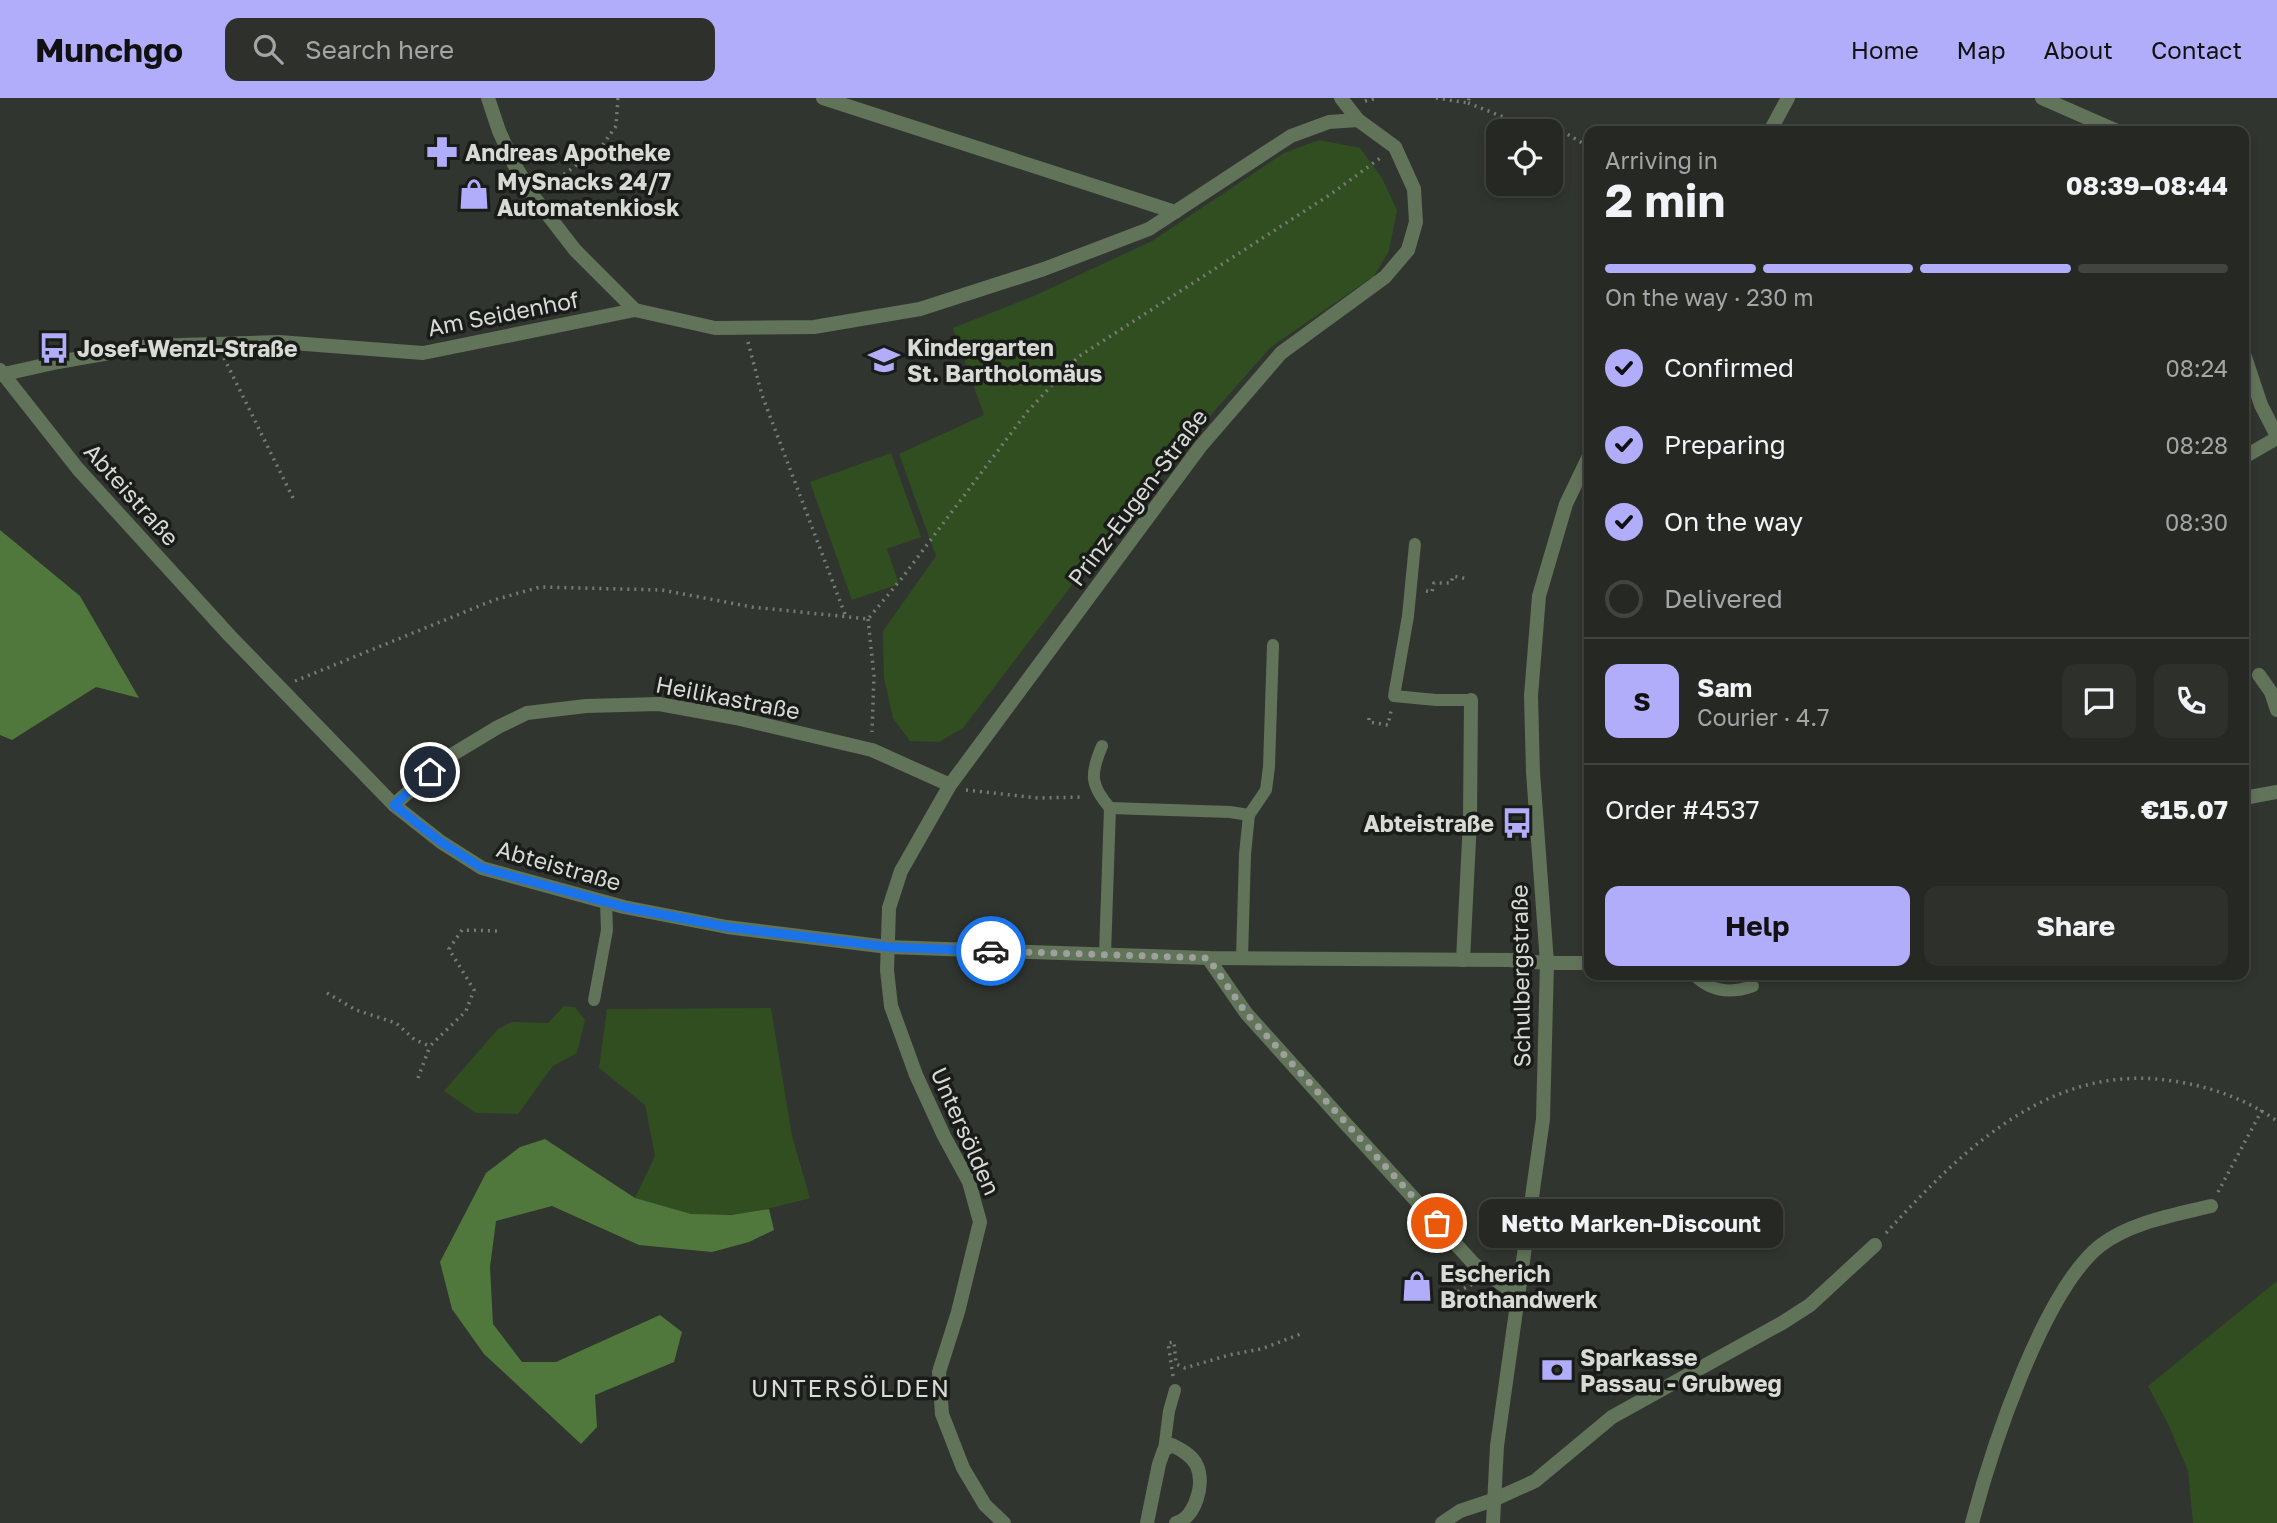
<!DOCTYPE html>
<meta charset="utf-8">
<style>
body{margin:0;font-family:"Golos Text",sans-serif;background:#2d302b;color:#f1f3f6;height:100vh;display:flex;flex-direction:column;font-size:26px;white-space:nowrap}
*{box-sizing:border-box;margin:0}
p{font-size:23px;color:#a3a6a6}
.icon{flex:none;width:38px;height:38px;fill:none;stroke:currentColor;stroke-width:2;stroke-linecap:round;stroke-linejoin:round}
.map{position:relative;flex:1;overflow:hidden}
.panel{position:absolute;left:1584px;top:28px;width:665px;height:854px;display:flex;flex-direction:column;background:#252823;border-radius:14px;box-shadow:0 4px 10px #0003,0 0 0 2px #424441}
.panel>*{flex:none}
.buttons{position:absolute;left:1486px;top:21px;display:grid;gap:14px}
.buttons a{display:grid;place-items:center;width:77px;height:77px;border-radius:14px;background:#252823;box-shadow:0 4px 10px #0003,0 0 0 2px #424441;font-size:35px}
.pin{position:absolute;display:grid;place-items:center;width:60px;height:60px;color:#fff;margin:-30px;border:4px solid #fff;border-radius:50%;box-shadow:0 2px 7px #0007}
.courier{position:absolute;display:grid;place-items:center;width:70px;height:70px;margin:-35px;border:5px solid #1a73e8;border-radius:50%;background:#fff;color:#222;box-shadow:0 2px 9px #0007}
.bubble{position:absolute;height:49px;border-radius:14px;background:#252823;box-shadow:0 4px 10px #0003,0 0 0 2px #424441;font-size:23px;font-weight:700;line-height:49px;text-align:center}
.summary em{font-style:normal;font-weight:700}
.summary div{display:flex;flex-direction:column-reverse}
.summary{display:flex;align-items:center;justify-content:space-between;height:119px;padding:0 21px}
h1{font-size:46px;font-weight:700;line-height:52px}
.bar{display:grid;grid-template-columns:repeat(4,1fr);gap:10px 7px;align-content:center;height:84px;padding:0 21px}
.bar i{height:9px;border-radius:5px;background:#424441}
.bar .active{background:#b1adfa}
.bar p{grid-column:span 4}
.line{display:flex;align-items:center;gap:18px;padding:0 21px;border-top:2px solid #424441}
.line div{flex:1}
.round{display:grid;place-items:center;flex:none;width:74px;height:74px;border-radius:14px;background:#2d302b}
ol{padding:0 21px;list-style:none}
li{display:flex;align-items:center;gap:21px;height:77px}
li p{margin-inline-start:auto}
li .icon{padding:7px;border-radius:50%;background:#b1adfa;color:#111;stroke-width:4}
li:last-child{color:#a3a6a6}
li i{width:38px;height:38px;border:4px solid #424441;border-radius:50%}
.primary-button{display:flex;gap:14px;margin-top:auto;padding:14px 21px}
.primary-button a{flex:1;height:80px;border-radius:14px;background:#b1adfa;color:#111;font-size:28px;font-weight:700;line-height:80px;text-align:center}
.primary-button a+a{background:#2d302b;color:#f1f3f6}
header{display:flex;align-items:center;gap:42px;box-sizing:border-box;height:98px;padding:0 35px;background:#b1adfa;color:#111}
header strong{font-size:33px}
nav{display:flex;gap:38px;margin-inline-start:auto;font-size:24px}
.search{width:490px;height:63px;background:#2d302b;display:flex;align-items:center;gap:18px;box-sizing:border-box;padding:0 24px;border-radius:14px;color:#a3a6a6;font-size:26px}
.map>svg:first-child{display:block}
.green{fill:#304e1f}
.forest{fill:#50783c}
.lines{fill:none;stroke-linecap:round;stroke-linejoin:round}
.path{stroke:#777b75;stroke-width:3.5;stroke-dasharray:2 5;stroke-linecap:butt}
.service{stroke:#617359;stroke-width:12}
.minor{stroke:#617359;stroke-width:14}
.tertiary{stroke:#617359;stroke-width:14}
.done{stroke:#9da09b;stroke-width:7;stroke-dasharray:0 12.6}
.route{stroke:#1a73e8;stroke-width:9}
.labels{text-anchor:middle;dominant-baseline:central;stroke-width:7;stroke-linejoin:round;paint-order:stroke}
.poi-label{font-size:23px;font-weight:bold;fill:#d7dad5;stroke:#1a1c19;text-anchor:start}
.street-label{font-size:23px;fill:#d7dad5;stroke:#1a1c19}
.neighbourhood-label{font-size:24px;letter-spacing:2px;fill:#d7dad5;stroke:#1a1c19}
</style>
<header>
<strong>Munchgo</strong>
<div class="search"><svg class="icon" aria-label="search" viewBox="0 0 24 24"><circle cx="10" cy="10" r="6"/><path d="M15 15l6 6"/></svg>Search here</div>
<nav><a>Home</a><a>Map</a><a>About</a><a>Contact</a></nav>
</header>
<div class="map">
<svg width="2277" height="1425" viewBox="0 0 2277 1425">
<rect width="100%" height="100%" fill="#31352f"/>
<g class="green">
<polygon points="1319,42 1360,50 1382,80 1397,112 1389,153 1374,178 1271,249 1147,389 963,630 939,644 910,643 893,620 884,580 883,533 936,458 899,356 984,317 953,230 1036,197 1152,143 1284,55"/>
<polygon points="891,355 921,439 887,451 899,486 852,502 810,384"/>
<polygon points="564,908 575,909 585,922 577,955 553,968 518,1016 476,1015 444,993 498,931 511,924 548,925"/>
<path d="M771 910 792 1038 810 1100C772 1110 733 1121 693 1116 673 1114 653 1105 635 1100L655 1058 645 1007 599 970 607 911Z"/>
<polygon points="2277,1183 2277,1425 2193,1425 2188,1373 2169,1328 2148,1288"/>
</g>
<g class="forest">
<polygon points="0,432 80,498 139,600 96,589 12,642 0,637"/>
<polygon points="545,1041 635,1100 691,1116 731,1117 769,1111 774,1132 749,1144 712,1154 639,1147 552,1108 496,1123 490,1169 493,1226 522,1264 556,1264 660,1217 682,1234 674,1264 595,1297 597,1329 581,1346 484,1256 452,1211 440,1164 486,1075 520,1049"/>
</g>
<g class="lines">
<g class="path">
<polyline points="1436,0 1468,5 1469,0"/>
<polyline points="1365,3 1377,0"/>
<polyline points="1468,5 1521,26 1567,36 1589,49"/>
<polyline points="547,89 602,48 616,28 618,0"/>
<polyline points="748,244 762,297 846,519"/>
<polyline points="224,260 293,400"/>
<polyline points="1426,493 1432,494 1434,485 1451,485 1453,478 1468,481"/>
<polyline points="868,521 874,578 872,634"/>
<polyline points="295,583 494,502 540,489 662,492 752,509 868,521 902,480 1027,314 1078,259 1331,96 1383,58"/>
<polyline points="1369,620 1369,624 1388,627 1391,613"/>
<polyline points="966,692 1038,700 1084,699"/>
<polyline points="327,895 356,912 396,925 415,942 430,948 466,913 474,892 449,851 462,832 497,833"/>
<polyline points="418,980 430,948"/>
<polyline points="2218,1094 2262,1012"/>
<path d="M1886 1135C1965 1049 2054 961 2179 984 2215 990 2247 1002 2277 1023"/>
<polyline points="1439,1203 1475,1185"/>
<polyline points="1173,1278 1168,1245 1174,1244 1176,1266 1185,1270 1229,1257 1261,1251 1303,1235"/>
</g>
<g class="service">
<polyline points="1415,446 1408,518 1394,598 1436,602 1471,602"/>
<path d="M1102 648C1090 676 1090 687 1110 710"/>
<polyline points="1105,856 1110,710 1230,714 1249,717"/>
<polyline points="1242,860 1245,756 1249,717 1266,692 1269,669 1273,547"/>
<path d="M1694 877C1711 894 1731 896 1753 888"/>
<polyline points="594,902 607,832 606,804"/>
<polyline points="1164,1352 1169,1313 1175,1292"/>
</g>
<g class="minor">
<polyline points="488,0 499,33 514,66 534,99 575,152 635,212 715,230 814,229 920,211 1044,171 1149,131 1291,38 1329,24 1358,22"/>
<polyline points="823,0 1175,114"/>
<polyline points="2042,0 2117,33"/>
<polyline points="2244,256 2261,307 2277,338"/>
<polyline points="0,272 78,371 230,538 394,707 441,744 482,770 624,809 727,829 888,849 1208,860 1509,862 1547,865 1589,865"/>
<polyline points="0,277 58,264 149,248 279,244 423,255 635,212"/>
<polyline points="2244,359 2277,340"/>
<polyline points="2259,577 2271,594 2277,612"/>
<polyline points="2244,700 2277,694"/>
<polyline points="394,707 445,661 498,629 527,615 586,608 659,606 736,620 872,652 950,687"/>
<polyline points="1208,860 1246,915 1345,1025 1474,1166 1518,1198"/>
<polyline points="1463,862 1470,722 1471,602"/>
<polyline points="1004,1425 985,1407 963,1370 942,1316 939,1274 958,1214 980,1124 969,1084 944,1038 916,977 891,908 887,872 889,810 901,773 950,687 1200,349 1281,255 1385,179 1408,152 1416,124 1414,91 1395,49 1358,22 1341,0"/>
<path d="M1147 1425 1159 1366 1164 1352 1172 1347C1182 1352 1193 1358 1197 1368 1205 1386 1195 1420 1176 1425"/>
<polyline points="1442,1425 1460,1413 1493,1402 1535,1383 1612,1319 1782,1225 1810,1207 1875,1147"/>
<path d="M1972 1425C1991 1353 2043 1192 2101 1147 2131 1124 2175 1117 2211 1108"/>
</g>
<g class="tertiary">
<polyline points="1770,33 1788,0"/>
<polyline points="1493,1425 1497,1348 1543,1021 1547,865 1533,674 1531,598 1539,498 1566,406 1589,358"/>
</g>
</g>
<g class="lines">
<polyline class="done" points="991,853 1208,860 1246,915 1437,1125"/>
<polyline class="route" points="430,674 394,707 441,744 482,770 624,809 727,829 888,849 991,853"/>
</g>
<defs>
<symbol id="pharmacy-bare" viewBox="-9 -9 18 18"><path d="M-2-6h4v4h4v4h-4v4h-4v-4h-4v-4h4Z" fill="#b1adfa" stroke="#1a1c19" stroke-width="2.5" paint-order="stroke"/></symbol>
<symbol id="shop-bare" viewBox="-9 -9 18 18"><path d="M-5-2.5h2.3a2.7 3.5 0 0 1 5.4 0H5L5.5 6h-11ZM-1.5-2.5h3a1.5 2.3 0 0 0-3 0Z" fill="#b1adfa" stroke="#1a1c19" stroke-width="2.5" paint-order="stroke"/></symbol>
<symbol id="bus-bare" viewBox="-9 -9 18 18"><path d="M-5-6H5V4H4V6H2V4H-2V6H-4V4H-5ZM-3.5-4V0h7V-4ZM-3.5 1.2v1.5H-2V1.2ZM2 1.2v1.5H3.5V1.2Z" fill="#b1adfa" stroke="#1a1c19" stroke-width="2.5" paint-order="stroke"/></symbol>
<symbol id="school-bare" viewBox="-9 -9 18 18"><path d="M0-5L7-2L0 1L-7-2ZM-4 1L0 2.5L4 1V4Q0 6-4 4Z" fill="#b1adfa" stroke="#1a1c19" stroke-width="2.5" paint-order="stroke"/></symbol>
<symbol id="bank-bare" viewBox="-9 -9 18 18"><path d="M-6-4H6V4H-6ZM0-2.3a2.3 2.3 0 1 0 0 4.6a2.3 2.3 0 1 0 0-4.6Z" fill="#b1adfa" stroke="#1a1c19" stroke-width="2.5" paint-order="stroke"/></symbol>
</defs>
<g fill-rule="evenodd">
<use href="#pharmacy-bare" x="420" y="32" width="44" height="44"/>
<use href="#shop-bare" x="452" y="74" width="44" height="44"/>
<use href="#bus-bare" x="32" y="228" width="44" height="44"/>
<use href="#school-bare" x="862" y="240" width="44" height="44"/>
<use href="#bus-bare" x="1495" y="703" width="44" height="44"/>
<use href="#shop-bare" x="1395" y="1166" width="44" height="44"/>
<use href="#bank-bare" x="1535" y="1250" width="44" height="44"/>
</g>
<g class="labels">
<g class="poi-label">
<text x="465" y="54">Andreas Apotheke</text>
<text x="497" y="83">MySnacks 24/7<tspan x="497" dy="26">Automatenkiosk</tspan></text>
<text x="907" y="249">Kindergarten<tspan x="907" dy="26">St. Bartholomäus</tspan></text>
<text x="77" y="250">Josef-Wenzl-Straße</text>
<text x="1494" y="725" text-anchor="end">Abteistraße</text>
<text x="1440" y="1175">Escherich<tspan x="1440" dy="26">Brothandwerk</tspan></text>
<text x="1580" y="1259">Sparkasse<tspan x="1580" dy="26">Passau - Grubweg</tspan></text>
</g>
<g class="street-label">
<text transform="translate(503 215) rotate(-11)">Am Seidenhof</text>
<text transform="translate(132 396) rotate(48)">Abteistraße</text>
<text transform="translate(1137 399) rotate(-53)">Prinz-Eugen-Straße</text>
<text transform="translate(728 599) rotate(11)">Heilikastraße</text>
<text transform="translate(559 767) rotate(16)">Abteistraße</text>
<text transform="translate(1520 878) rotate(-91)">Schulbergstraße</text>
<text transform="translate(966 1033) rotate(66)">Untersölden</text>
</g>
<g class="neighbourhood-label">
<text x="851" y="1289">UNTERSÖLDEN</text>
</g>
</g>
</svg>
<div class="buttons">
<a><svg class="icon" aria-label="locate" viewBox="0 0 24 24"><circle cx="12" cy="12" r="6"/><path d="M12 2v4M12 18v4M2 12h4M18 12h4"/></svg></a>
</div>
<div class="pin" style="left:1437px;top:1125px;background:#ea580c"><svg class="icon" aria-label="bag" viewBox="0 0 24 24"><path d="M5 8h14l-1 12H6zM9 8a3 3 0 0 1 6 0"/></svg></div>
<div class="pin" style="left:430px;top:674px;background:#1f2937"><svg class="icon" aria-label="home" viewBox="0 0 24 24"><path d="M3 11l9-7 9 7M6 9v11h12V9"/></svg></div>
<div class="courier" style="left:991px;top:853px"><svg class="icon" aria-label="car" viewBox="0 0 24 24"><path d="M5 17H2v-5l4-1 3-4h7l3 4 3 1v5h-3M9 17h6M6 11h13"/><circle cx="7" cy="17" r="2"/><circle cx="17" cy="17" r="2"/></svg></div>
<div class="bubble" style="left:1479px;top:1101px;width:304px">Netto Marken-Discount</div>
<section class="panel">
<div class="summary"><div><h1>2 min</h1><p>Arriving in</p></div><em>08:39–08:44</em></div>
<div class="bar"><i class="active"></i><i class="active"></i><i class="active"></i><i></i><p>On the way · 230 m</p></div>
<ol>
<li><svg class="icon" aria-label="check" viewBox="0 0 24 24"><path d="M5 12l5 5 9-10"/></svg>Confirmed<p>08:24</p></li>
<li><svg class="icon" aria-label="check" viewBox="0 0 24 24"><path d="M5 12l5 5 9-10"/></svg>Preparing<p>08:28</p></li>
<li><svg class="icon" aria-label="check" viewBox="0 0 24 24"><path d="M5 12l5 5 9-10"/></svg>On the way<p>08:30</p></li>
<li><i></i>Delivered</li>
</ol>
<div class="line" style="height:126px"><b class="round" style="background:#b1adfa;color:#111">S</b><div><b>Sam</b><p>Courier · 4.7</p></div><a class="round"><svg class="icon" aria-label="chat" viewBox="0 0 24 24"><path d="M4 5h16v11H9l-5 4z"/></svg></a><a class="round"><svg class="icon" aria-label="phone" viewBox="0 0 24 24"><path d="M5 4h4l2 5-3 2q2 4 5 5l2-3 5 2v4C11 20 4 13 5 4z"/></svg></a></div>
<div class="line" style="height:91px"><div>Order #4537</div><b>€15.07</b></div>
<div class="primary-button"><a>Help</a><a>Share</a></div>
</section>
</div>
